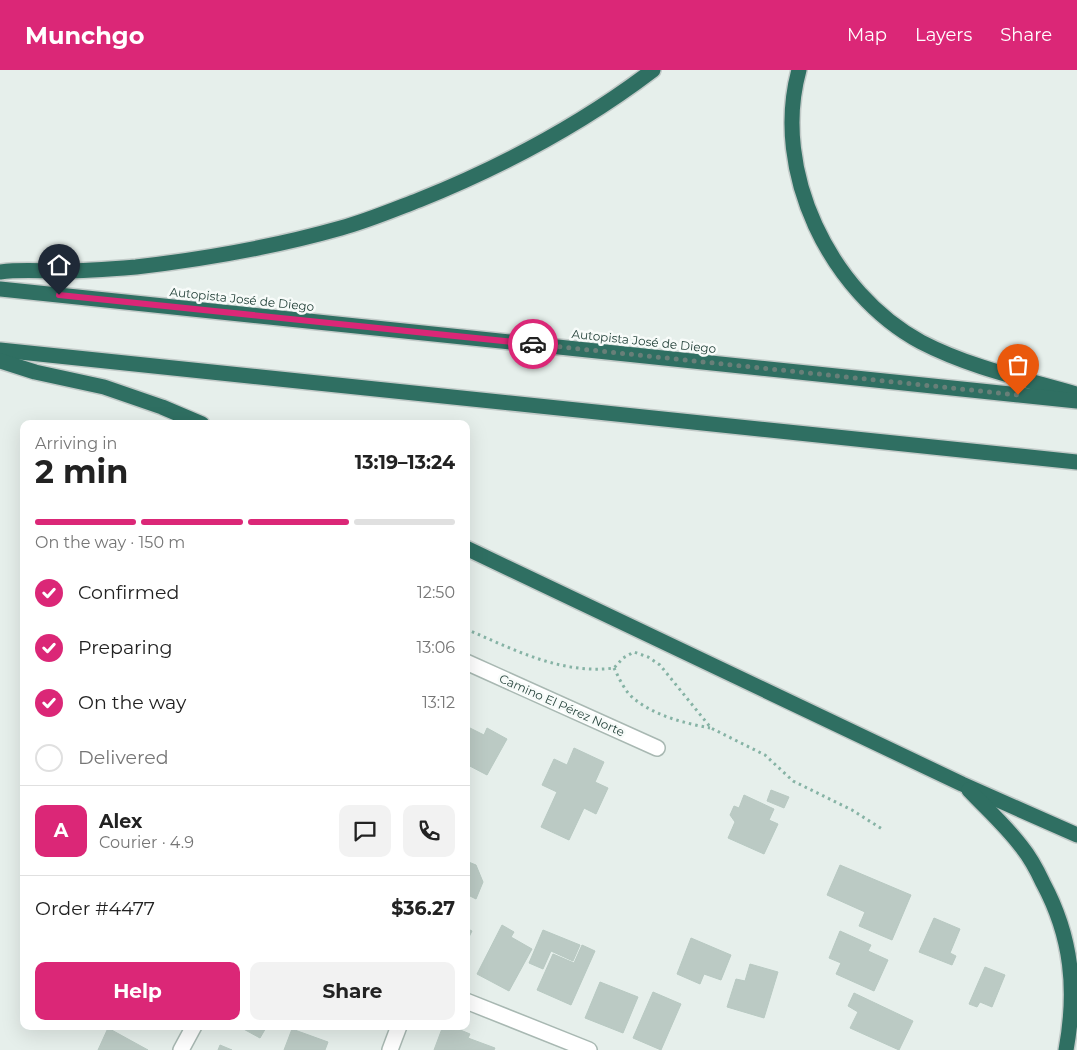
<!DOCTYPE html>
<meta charset="utf-8">
<style>
body{margin:0;font-family:Montserrat,sans-serif;background:#f2f2f2;color:#222;height:100vh;display:flex;flex-direction:column;font-size:19px;white-space:nowrap}
*{box-sizing:border-box;margin:0}
p{font-size:16px;color:#767676}
.icon{flex:none;width:28px;height:28px;fill:none;stroke:currentColor;stroke-width:2;stroke-linecap:round;stroke-linejoin:round}
.map{position:relative;flex:1;overflow:hidden}
.panel{position:absolute;left:20px;top:350px;width:450px;height:610px;display:flex;flex-direction:column;background:#fff;border-radius:10px;box-shadow:0 5px 20px #0002}
.panel>*{flex:none}
.pin{position:absolute;display:grid;place-items:center;width:42px;height:42px;color:#fff;margin:-51px -21px;border-radius:50% 50% 50% 0;rotate:-45deg;box-shadow:0 0 5px #0007}
.pin .icon{rotate:45deg}
.courier{position:absolute;display:grid;place-items:center;width:50px;height:50px;margin:-25px;border:4px solid #db2777;border-radius:50%;background:#fff;color:#222;box-shadow:0 1px 6px #0007}
.summary em{font-style:normal;font-weight:700}
.summary div{display:flex;flex-direction:column-reverse}
.summary{display:flex;align-items:center;justify-content:space-between;height:85px;padding:0 15px}
h1{font-size:32px;font-weight:700;line-height:38px}
.bar{display:grid;grid-template-columns:repeat(4,1fr);gap:8px 5px;align-content:center;height:60px;padding:0 15px}
.bar i{height:6px;border-radius:4px;background:#e0e0e0}
.bar .on{background:#db2777}
.bar p{grid-column:span 4}
.line{display:flex;align-items:center;gap:12px;padding:0 15px;border-top:1px solid #e0e0e0}
.line div{flex:1}
.round{display:grid;place-items:center;flex:none;width:52px;height:52px;border-radius:10px;background:#f2f2f2}
ol{padding:0 15px;list-style:none}
li{display:flex;align-items:center;gap:15px;height:55px}
li p{margin-inline-start:auto}
li .icon{padding:5px;border-radius:50%;background:#db2777;color:#fff;stroke-width:4}
li:last-child{color:#767676}
li i{width:28px;height:28px;border:2px solid #e0e0e0;border-radius:50%}
.primary-button{display:flex;gap:10px;margin-top:auto;padding:10px 15px}
.primary-button a{flex:1;height:58px;border-radius:10px;background:#db2777;color:#fff;font-size:20px;font-weight:700;line-height:58px;text-align:center}
.primary-button a+a{background:#f2f2f2;color:#222}
header{display:flex;align-items:center;gap:30px;box-sizing:border-box;height:70px;padding:0 25px;background:#db2777;color:#fff}
header strong{font-size:24px}
nav{display:flex;gap:28px;margin-inline-start:auto;font-size:18px}
.map>svg:first-child{display:block}
.building{fill:#bbcac4;stroke:#b8c9c2}
.lines{fill:none;stroke-linecap:round;stroke-linejoin:round}
.minor-casing{stroke:#a8b8b2;stroke-width:18}
.motorway-casing{stroke:#c2cac8;stroke-width:18}
.path{stroke:#86b3a5;stroke-width:3;stroke-dasharray:2.5 4;stroke-linecap:butt}
.minor{stroke:#fff;stroke-width:15}
.motorway{stroke:#2f6f62;stroke-width:15}
.done{stroke:#687f78;stroke-width:5;stroke-dasharray:0 9}
.route{stroke:#db2777;stroke-width:6}
.labels{text-anchor:middle;dominant-baseline:central;stroke-width:5;stroke-linejoin:round;paint-order:stroke}
.street-label{font-size:12px;fill:#24423a;stroke:#f7fbf9}
</style>
<header>
<strong>Munchgo</strong>
<nav><a>Map</a><a>Layers</a><a>Share</a></nav>
</header>
<div class="map">
<svg width="1077" height="980" viewBox="0 0 1077 980">
<rect width="100%" height="100%" fill="#e6efeb"/>
<g class="building">
<polygon points="466,656 484,665 487,658 507,669 487,705 466,694"/>
<polygon points="574,678 604,692 595,712 608,718 596,744 584,738 569,770 541,757 557,722 542,715 554,689 567,695"/>
<polygon points="771,720 789,727 784,738 767,731"/>
<polygon points="744,725 774,739 769,750 778,754 764,784 728,768 735,752 730,745 734,736 739,738"/>
<polygon points="466,791 476,795 483,812 476,829 466,824"/>
<polygon points="840,795 911,825 892,870 859,856 865,842 827,825"/>
<polygon points="934,848 960,859 950,883 956,886 952,895 919,882"/>
<polygon points="502,855 514,862 511,867 532,879 509,921 477,904"/>
<polygon points="466,858 472,861 466,873"/>
<polygon points="543,860 580,875 573,891 551,881 543,899 529,893"/>
<polygon points="840,861 871,875 868,881 888,890 874,921 836,904 841,893 829,888"/>
<polygon points="691,868 731,885 721,910 704,904 700,914 677,904"/>
<polygon points="582,875 595,881 571,935 537,920 553,884 574,893"/>
<polygon points="750,894 778,902 764,948 727,937 736,909 745,911"/>
<polygon points="985,897 1005,905 992,937 980,932 977,937 969,934"/>
<polygon points="600,912 638,927 623,963 585,948"/>
<polygon points="653,922 681,934 661,980 633,968"/>
<polygon points="854,923 913,951 899,980 850,958 858,942 848,936"/>
<polygon points="238,956 267,956 260,968"/>
<polygon points="443,956 451,956 470,964 468,968 495,978 494,980 434,980"/>
<polygon points="108,958 148,980 98,980"/>
<polygon points="292,959 328,972 325,980 284,980"/>
<polygon points="220,975 232,980 218,980"/>
</g>
<g class="lines">
<defs>
<g id="minor">
<polyline points="466,592 657,678"/>
<polyline points="466,931 589,980"/>
<polyline points="181,980 194,956"/>
<polyline points="390,980 399,956"/>
</g>
<g id="motorway">
<path d="M799 0C771 101 830 223 921 272 969 297 1024 309 1076 324"/>
<path d="M0 202C20 199 41 201 61 201 85 201 111 199 136 197 205 189 274 177 341 158 367 151 393 140 419 130 501 97 582 54 653 0"/>
<polyline points="0,219 1077,331"/>
<polyline points="0,280 1077,392"/>
<polyline points="0,291 35,302 104,317 162,337 202,354"/>
<polyline points="466,478 962,714 1077,765"/>
<path d="M969 720C987 739 1006 756 1021 776 1030 787 1037 800 1043 813 1072 867 1077 920 1066 980"/>
</g>
</defs>
<use href="#minor" class="minor-casing"/>
<use href="#motorway" class="motorway-casing"/>
<g class="path">
<path d="M466 559C513 579 561 605 614 598L623 588 634 582 648 587 660 595 711 658 765 685 793 711 852 740 882 759"/>
<path d="M614 598C619 608 624 620 633 628 655 646 684 653 710 658"/>
</g>
<use href="#minor" class="minor"/>
<use href="#motorway" class="motorway"/>
</g>
<g class="lines">
<polyline class="done" points="533,274 1018,325"/>
<polyline class="route" points="59,225 533,274"/>
</g>
<g class="labels">
<g class="street-label">
<text transform="translate(242 229) rotate(6)">Autopista José de Diego</text>
<text transform="translate(644 271) rotate(6)">Autopista José de Diego</text>
<text transform="translate(562 635) rotate(24)">Camino El Pérez Norte</text>
</g>
</g>
</svg>
<div class="pin" style="left:1018px;top:325px;background:#ea580c"><svg class="icon" aria-label="bag" viewBox="0 0 24 24"><path d="M5 8h14l-1 12H6zM9 8a3 3 0 0 1 6 0"/></svg></div>
<div class="pin" style="left:59px;top:225px;background:#1f2937"><svg class="icon" aria-label="home" viewBox="0 0 24 24"><path d="M3 11l9-7 9 7M6 9v11h12V9"/></svg></div>
<div class="courier" style="left:533px;top:274px"><svg class="icon" aria-label="car" viewBox="0 0 24 24"><path d="M5 17H2v-5l4-1 3-4h7l3 4 3 1v5h-3M9 17h6M6 11h13"/><circle cx="7" cy="17" r="2"/><circle cx="17" cy="17" r="2"/></svg></div>
<section class="panel">
<div class="summary"><div><h1>2 min</h1><p>Arriving in</p></div><em>13:19–13:24</em></div>
<div class="bar"><i class="on"></i><i class="on"></i><i class="on"></i><i></i><p>On the way · 150 m</p></div>
<ol>
<li><svg class="icon" aria-label="check" viewBox="0 0 24 24"><path d="M5 12l5 5 9-10"/></svg>Confirmed<p>12:50</p></li>
<li><svg class="icon" aria-label="check" viewBox="0 0 24 24"><path d="M5 12l5 5 9-10"/></svg>Preparing<p>13:06</p></li>
<li><svg class="icon" aria-label="check" viewBox="0 0 24 24"><path d="M5 12l5 5 9-10"/></svg>On the way<p>13:12</p></li>
<li><i></i>Delivered</li>
</ol>
<div class="line" style="height:90px"><b class="round" style="background:#db2777;color:#fff">A</b><div><b>Alex</b><p>Courier · 4.9</p></div><a class="round"><svg class="icon" aria-label="chat" viewBox="0 0 24 24"><path d="M4 5h16v11H9l-5 4z"/></svg></a><a class="round"><svg class="icon" aria-label="phone" viewBox="0 0 24 24"><path d="M5 4h4l2 5-3 2q2 4 5 5l2-3 5 2v4C11 20 4 13 5 4z"/></svg></a></div>
<div class="line" style="height:65px"><div>Order #4477</div><b>$36.27</b></div>
<div class="primary-button"><a>Help</a><a>Share</a></div>
</section>
</div>
